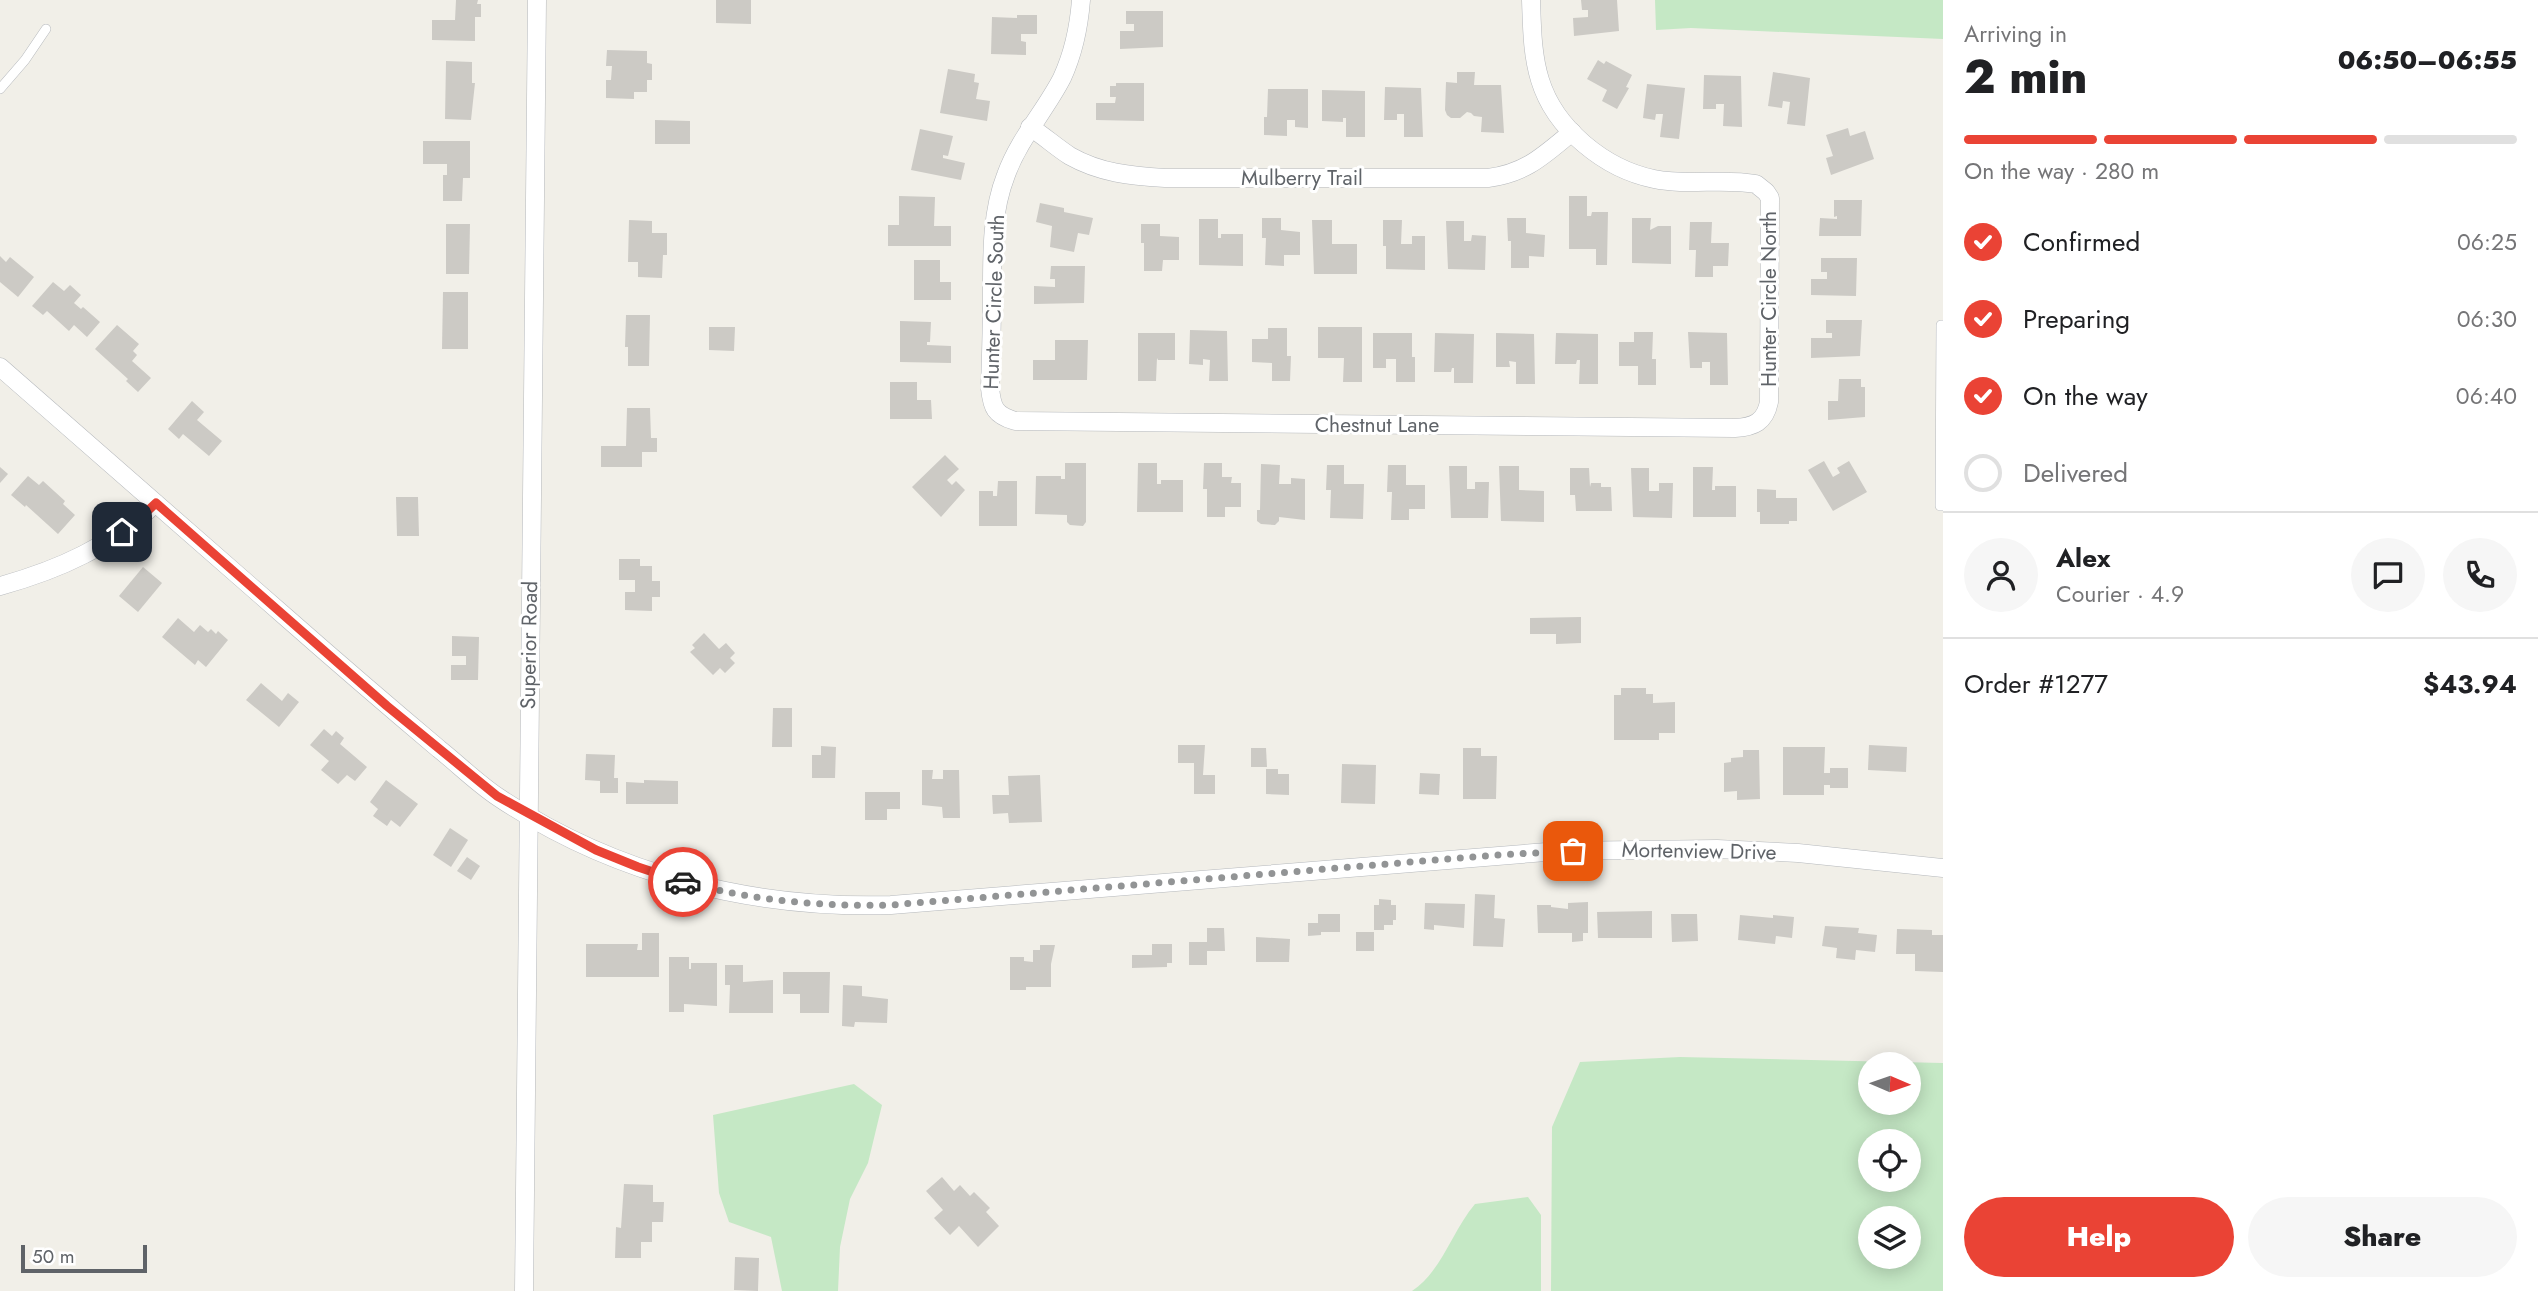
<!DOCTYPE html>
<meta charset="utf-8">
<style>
body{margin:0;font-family:Jost,sans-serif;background:#f6f6f6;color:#202124;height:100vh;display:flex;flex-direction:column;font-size:26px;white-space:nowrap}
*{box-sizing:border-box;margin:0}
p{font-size:23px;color:#757577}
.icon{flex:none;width:38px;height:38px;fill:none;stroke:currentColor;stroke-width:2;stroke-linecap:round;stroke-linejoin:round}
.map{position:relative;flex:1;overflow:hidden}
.details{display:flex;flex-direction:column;background:#fff;width:595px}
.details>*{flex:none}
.needle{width:46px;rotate:92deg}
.fabs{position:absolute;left:1858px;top:1052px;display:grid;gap:14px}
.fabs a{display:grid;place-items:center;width:63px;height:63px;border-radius:50%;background:#fff;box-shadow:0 4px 18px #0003;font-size:35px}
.scale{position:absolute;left:21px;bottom:18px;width:126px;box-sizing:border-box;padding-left:7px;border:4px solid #5f6368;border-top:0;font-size:19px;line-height:24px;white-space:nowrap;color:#5f6368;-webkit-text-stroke:5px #fff;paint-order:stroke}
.pin{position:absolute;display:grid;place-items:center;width:60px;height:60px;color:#fff;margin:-30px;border-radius:14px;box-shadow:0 4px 10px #0006}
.courier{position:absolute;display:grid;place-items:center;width:70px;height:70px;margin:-35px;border:5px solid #ea4335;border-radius:50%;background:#fff;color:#222;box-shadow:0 2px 9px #0007}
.summary em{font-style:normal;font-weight:800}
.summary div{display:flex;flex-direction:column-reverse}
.summary{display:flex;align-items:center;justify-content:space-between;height:119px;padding:0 21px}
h1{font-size:46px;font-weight:800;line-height:52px}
.bar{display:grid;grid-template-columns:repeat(4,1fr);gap:10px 7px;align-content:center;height:84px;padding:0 21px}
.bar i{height:9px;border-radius:5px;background:#e0e0e0}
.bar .on{background:#ea4335}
.bar p{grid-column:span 4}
.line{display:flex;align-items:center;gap:18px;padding:0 21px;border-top:2px solid #e0e0e0}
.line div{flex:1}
.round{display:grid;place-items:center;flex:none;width:74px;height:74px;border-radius:37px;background:#f6f6f6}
ol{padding:0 21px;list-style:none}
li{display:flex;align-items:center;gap:21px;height:77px}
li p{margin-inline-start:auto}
li .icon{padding:7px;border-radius:50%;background:#ea4335;color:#fff;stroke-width:4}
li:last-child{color:#757577}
li i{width:38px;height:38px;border:4px solid #e0e0e0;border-radius:50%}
.primary-button{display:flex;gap:14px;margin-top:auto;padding:14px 21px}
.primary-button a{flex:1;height:80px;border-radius:42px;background:#ea4335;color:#fff;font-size:28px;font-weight:800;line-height:80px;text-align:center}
.primary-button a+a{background:#f6f6f6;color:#202124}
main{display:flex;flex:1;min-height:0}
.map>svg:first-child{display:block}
.green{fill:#c5e8c5;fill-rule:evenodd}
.building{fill:#cccac5}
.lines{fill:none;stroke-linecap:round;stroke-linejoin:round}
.service-casing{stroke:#b5b8bc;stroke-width:10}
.minor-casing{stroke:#b5b8bc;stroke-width:19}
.service{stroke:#fff;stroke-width:9}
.minor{stroke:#fff;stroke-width:18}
.done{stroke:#929495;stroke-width:7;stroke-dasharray:0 12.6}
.route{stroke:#ea4335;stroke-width:9}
.labels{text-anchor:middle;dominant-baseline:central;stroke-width:6;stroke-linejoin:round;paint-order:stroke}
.street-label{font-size:21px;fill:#5f6368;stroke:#fff}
</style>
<main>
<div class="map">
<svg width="1943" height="1291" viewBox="0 0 1943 1291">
<rect width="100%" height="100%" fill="#f1efe8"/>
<g class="green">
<polygon points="1655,0 1943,0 1943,39 1691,28 1656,30"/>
<path d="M1680 1057 1943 1063V1291H1551L1552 1127 1580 1062ZM1909 1064V1102H1871V1064ZM1909 1141V1180H1871V1141ZM1909 1218V1256H1871V1218Z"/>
<polygon points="854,1084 882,1105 868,1163 850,1199 840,1247 838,1291 782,1291 771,1237 729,1222 719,1193 713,1115"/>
<path d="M1528 1197 1541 1215V1291H1412C1442 1271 1452 1231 1475 1204Z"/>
</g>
<g class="building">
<polygon points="456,0 478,0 477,4 481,4 481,17 475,17 475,41 432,40 432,20 455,20"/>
<polygon points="716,0 751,0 751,24 716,23"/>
<polygon points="1581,0 1617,0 1619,31 1574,36 1573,18 1588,17 1588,10 1582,10"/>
<polygon points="1126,11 1163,11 1163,47 1120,49 1120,31 1134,31 1134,24 1126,24"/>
<polygon points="1017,15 1037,15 1037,34 1021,34 1021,41 1026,42 1026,55 991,54 992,17 1017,18"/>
<polygon points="607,50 647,51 647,63 652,64 652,80 647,80 647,92 634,92 634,99 606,98 606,80 611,80 612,66 606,66"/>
<polygon points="1598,60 1604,64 1606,61 1632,75 1626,87 1629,88 1617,109 1602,101 1607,90 1587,79"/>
<polygon points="446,61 472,62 472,83 475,83 471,120 445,119"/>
<polygon points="948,69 975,74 974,82 979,83 976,99 990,101 987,121 940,113"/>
<polygon points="1457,72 1475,72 1474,85 1501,85 1504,133 1481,132 1482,117 1474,116 1471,113 1467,112 1460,118 1451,118 1447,115 1445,110 1446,82 1457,83"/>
<polygon points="1773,72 1810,78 1805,126 1787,124 1790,102 1783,101 1782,108 1768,106"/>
<polygon points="1704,75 1741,76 1742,127 1723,126 1724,104 1716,104 1716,109 1703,109"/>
<polygon points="1116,83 1144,83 1144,121 1096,120 1096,103 1115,103 1116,97 1110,97 1110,86 1116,86"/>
<polygon points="1647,84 1685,88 1679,139 1660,137 1663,114 1656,114 1655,120 1643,118"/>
<polygon points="1385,87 1421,88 1423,137 1404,137 1404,114 1397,114 1397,120 1384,120"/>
<polygon points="1268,89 1308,89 1308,128 1295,127 1295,120 1287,120 1287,136 1264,135 1264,117 1267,117"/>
<polygon points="1322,90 1365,91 1365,137 1346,137 1346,118 1343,118 1343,122 1322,121"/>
<polygon points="655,120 690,121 690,144 655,144"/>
<polygon points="1848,128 1850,136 1865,131 1874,159 1831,175 1826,158 1833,156 1826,135"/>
<polygon points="920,129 953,136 948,156 943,155 943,158 965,163 961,180 911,170"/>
<polygon points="423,141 470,141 470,178 463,178 462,201 443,201 443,175 447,175 447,164 423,164"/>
<polygon points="899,196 935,197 934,226 951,226 951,246 888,246 888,225 899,225"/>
<polygon points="1569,196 1587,196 1587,216 1591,216 1592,212 1608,212 1607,265 1596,265 1596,249 1569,249"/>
<polygon points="1834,200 1862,200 1861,236 1819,236 1820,218 1837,219 1837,216 1834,217"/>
<polygon points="1040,203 1064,208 1064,212 1093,218 1089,235 1078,233 1074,252 1050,247 1052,226 1036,222"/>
<polygon points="1262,218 1281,218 1281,230 1300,232 1300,255 1284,255 1284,266 1265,265 1266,238 1262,238"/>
<polygon points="1507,218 1526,218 1526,233 1545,235 1544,257 1529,256 1529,268 1511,268 1511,241 1508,241"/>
<polygon points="1632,218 1651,218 1650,230 1658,226 1671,226 1671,264 1632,263"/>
<polygon points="1199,219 1218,219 1218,238 1221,238 1221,234 1243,234 1243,266 1199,265"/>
<polygon points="629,220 652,221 652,233 667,233 667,255 663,255 662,278 638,277 638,262 628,262"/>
<polygon points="1312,220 1332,220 1332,244 1357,244 1357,274 1314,274"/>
<polygon points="1383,220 1402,220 1401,244 1412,244 1412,236 1425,236 1425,270 1386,269 1386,246 1383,246"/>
<polygon points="1446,221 1464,221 1464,241 1471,241 1472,235 1486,236 1485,270 1448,269"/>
<polygon points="1690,222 1712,222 1711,243 1729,243 1728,266 1713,266 1713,277 1695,277 1696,250 1689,250"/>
<polygon points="446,224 470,224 469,274 446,274"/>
<polygon points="1141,224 1160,224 1160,236 1179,237 1179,260 1163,260 1162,271 1144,271 1144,243 1141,243"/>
<polygon points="0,256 6,262 10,257 34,277 18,297 0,282"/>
<polygon points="1821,258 1857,258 1856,296 1811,295 1811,279 1827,279 1827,272 1821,272"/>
<polygon points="914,260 940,260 940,282 951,282 951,300 914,300"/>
<polygon points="1051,266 1085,266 1084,303 1034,304 1034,286 1055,287 1055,279 1050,279"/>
<polygon points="53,282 64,291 70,285 81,295 74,303 81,309 83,307 100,322 87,337 74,325 69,331 47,311 43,315 32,306"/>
<polygon points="443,292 468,292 468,349 442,349"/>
<polygon points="626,315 650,315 649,366 628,366 628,347 625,347"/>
<polygon points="1826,320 1862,320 1860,356 1811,358 1811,338 1832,338 1832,333 1826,333"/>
<polygon points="900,321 931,322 930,342 927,342 927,345 951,346 951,363 900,362"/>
<polygon points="117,325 139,344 133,351 137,355 132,361 151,378 138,392 126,381 128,379 95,349"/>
<polygon points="709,327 735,327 734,351 709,350"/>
<polygon points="1318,327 1362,327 1362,382 1343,382 1344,358 1318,358"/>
<polygon points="1268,328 1287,328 1287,356 1291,356 1290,381 1272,381 1272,363 1252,362 1252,339 1268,339"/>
<polygon points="1190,330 1227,331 1228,381 1209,381 1210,360 1203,359 1203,365 1189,364"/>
<polygon points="1634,332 1653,332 1652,359 1656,359 1656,385 1638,385 1638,366 1619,366 1619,342 1634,342"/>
<polygon points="1688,332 1727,333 1728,385 1710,385 1710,362 1702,362 1702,368 1690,368"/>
<polygon points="1138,333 1175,333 1175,360 1158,360 1157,358 1156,381 1138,381"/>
<polygon points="1373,333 1412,333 1412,357 1415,357 1415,382 1396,382 1396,359 1386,359 1386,368 1373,368"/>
<polygon points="1435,333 1474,334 1473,383 1454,383 1454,368 1452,368 1451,372 1434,372"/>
<polygon points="1496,333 1534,334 1535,384 1516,384 1516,362 1509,361 1510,367 1496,367"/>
<polygon points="1556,333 1598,334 1598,384 1579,384 1580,360 1577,360 1576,364 1555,364"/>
<polygon points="1055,340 1088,340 1087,380 1033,380 1033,360 1055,360"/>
<polygon points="1839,379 1861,379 1861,387 1865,387 1865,417 1828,420 1828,401 1838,401"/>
<polygon points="890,382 917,382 917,400 931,400 932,419 890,419"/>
<polygon points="192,401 204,412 197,420 222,441 209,456 183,434 179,439 168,429"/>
<polygon points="627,408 650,408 651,438 657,438 657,452 642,452 642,467 601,467 601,446 626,446"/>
<polygon points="945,455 959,469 947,480 952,485 956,481 965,490 941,517 912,487"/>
<polygon points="1824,461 1833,477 1840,473 1837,468 1849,461 1867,492 1833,511 1808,470"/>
<polygon points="1065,463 1086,463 1086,522 1083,526 1070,525 1067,522 1067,515 1035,514 1036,476 1061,476 1061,479 1065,479"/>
<polygon points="1138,463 1157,463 1157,484 1161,484 1161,480 1183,480 1183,512 1137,512"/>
<polygon points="1204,463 1222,463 1222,477 1232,477 1231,483 1241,483 1241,507 1225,507 1225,517 1207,517 1207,489 1203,489"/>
<polygon points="1261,464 1280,465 1279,484 1291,484 1291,478 1305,479 1305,520 1279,517 1279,521 1275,525 1261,524 1257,521 1257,510 1260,510"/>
<polygon points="1327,465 1344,465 1344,484 1364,484 1363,519 1330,518 1331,490 1326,490"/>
<polygon points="1388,465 1406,465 1406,485 1425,485 1425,509 1409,509 1409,520 1391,520 1392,492 1387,492"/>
<polygon points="1449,466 1467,466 1467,489 1475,489 1475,482 1489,482 1488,518 1451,518"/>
<polygon points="1499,466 1519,466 1519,490 1544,491 1544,522 1501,521"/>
<polygon points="0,467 8,474 0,483"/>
<polygon points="1693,467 1713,467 1712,490 1715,490 1715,486 1736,486 1736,517 1693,517"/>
<polygon points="1570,468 1589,468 1590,487 1591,483 1601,483 1601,487 1611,487 1612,511 1576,511 1575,495 1570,495"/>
<polygon points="1631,468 1649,468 1649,491 1659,491 1659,483 1673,483 1672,518 1633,517"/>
<polygon points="28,476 39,485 43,481 65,501 63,504 75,515 58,534 26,505 25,507 11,495"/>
<polygon points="998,481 1017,481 1017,526 979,526 979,491 993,491 993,496 997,496"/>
<polygon points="1757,489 1776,490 1776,498 1797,498 1797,521 1789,521 1789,524 1760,524 1760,512 1757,512"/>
<polygon points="396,497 418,497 419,536 397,536"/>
<polygon points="619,559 640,559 640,566 652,566 652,581 660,581 660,597 652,597 652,611 625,610 625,592 635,592 635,580 619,580"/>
<polygon points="143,567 162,583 138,612 119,596"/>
<polygon points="1581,617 1581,643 1556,644 1556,634 1530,634 1530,618"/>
<polygon points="178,618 194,632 200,625 208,632 211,629 216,634 218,631 228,640 206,667 198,660 195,665 162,637"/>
<polygon points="704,633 719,649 726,643 735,653 730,658 735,663 725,673 720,668 713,675 690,652 695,648 692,645"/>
<polygon points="452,636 479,637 478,680 451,680 451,665 466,665 466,656 452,656"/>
<polygon points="261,683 282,701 288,693 299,702 279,727 246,700"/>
<polygon points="1621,688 1646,688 1646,694 1653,694 1653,703 1675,702 1675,733 1659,733 1659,740 1614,740 1614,695 1621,695"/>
<polygon points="773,708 792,708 792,747 772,747"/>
<polygon points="324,729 332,736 336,731 344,738 340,744 367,767 355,781 347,775 338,784 321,770 329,761 310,745"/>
<polygon points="1178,745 1205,745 1203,775 1215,775 1215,794 1194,794 1194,763 1178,763"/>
<polygon points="1869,745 1907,747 1906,772 1868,770"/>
<polygon points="821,746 836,747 835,778 812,778 812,755 821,755"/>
<polygon points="1783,747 1825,747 1824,773 1830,773 1830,768 1848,768 1848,788 1830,788 1830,785 1824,785 1824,795 1783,795"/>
<polygon points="1251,748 1266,748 1267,767 1251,767"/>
<polygon points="1463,748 1481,748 1481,756 1497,756 1496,799 1463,799"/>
<polygon points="1743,750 1759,750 1760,799 1737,800 1737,791 1724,792 1724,763 1731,762 1731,758 1743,757"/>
<polygon points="586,754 615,755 614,778 618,778 618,793 600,793 600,781 585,780"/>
<polygon points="1342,764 1376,765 1375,804 1341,803"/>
<polygon points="1266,769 1278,769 1278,774 1289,774 1289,795 1266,794"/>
<polygon points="922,770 933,770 932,779 943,779 943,770 959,770 960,818 943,818 942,807 922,805"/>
<polygon points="1420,773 1440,774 1439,795 1419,794"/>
<polygon points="1040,775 1042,822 1009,823 1008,813 993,814 992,795 1009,795 1008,776"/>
<polygon points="386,780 418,804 400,827 391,820 387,826 373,816 378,809 370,802"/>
<polygon points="644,780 678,781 678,804 626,804 626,782 644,783"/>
<polygon points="865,792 900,792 900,809 887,809 887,820 865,820"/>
<polygon points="450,828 468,840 451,867 433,855"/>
<polygon points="467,857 480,866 471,880 457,871"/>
<polygon points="1475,894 1495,895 1494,918 1505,919 1503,947 1473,946"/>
<polygon points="1379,899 1391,900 1391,905 1396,905 1396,920 1393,920 1393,925 1384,925 1384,930 1374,930 1374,905 1379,905"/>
<polygon points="1588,902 1588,933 1583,933 1583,941 1572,942 1572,933 1538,933 1537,905 1551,905 1551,907 1568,909 1568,903"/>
<polygon points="1425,903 1465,904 1464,928 1434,925 1434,930 1424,929"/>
<polygon points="1652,911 1652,938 1598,938 1597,912"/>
<polygon points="1318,914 1340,914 1340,932 1321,932 1321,935 1308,936 1308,923 1318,923"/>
<polygon points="1671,914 1697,914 1698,941 1672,942"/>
<polygon points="1740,915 1773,918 1773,915 1794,917 1792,938 1776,936 1775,944 1738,940"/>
<polygon points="1825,926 1859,928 1858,933 1877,935 1875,952 1856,950 1855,960 1836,958 1837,948 1822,946"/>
<polygon points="1207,928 1224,928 1225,951 1207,951 1207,965 1189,965 1189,942 1207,942"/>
<polygon points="1897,929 1932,930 1932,935 1943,935 1943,972 1915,971 1915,954 1896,954"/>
<rect x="1356" y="932" width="18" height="19"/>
<polygon points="642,933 659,933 659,977 586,977 586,944 638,944 637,950 642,950"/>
<polygon points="1256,937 1290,939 1289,962 1256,962"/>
<polygon points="1152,944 1172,944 1172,963 1167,963 1167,967 1132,968 1132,955 1152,955"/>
<polygon points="1040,945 1055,945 1051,964 1051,987 1026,987 1026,990 1010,990 1010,957 1024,957 1024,961 1033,962 1033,950 1040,950"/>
<polygon points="669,957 689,957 689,969 691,969 691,963 717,963 717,1006 684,1004 684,1012 669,1012"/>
<polygon points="725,965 743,965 743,982 773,980 773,1013 729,1013 730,985 725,985"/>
<polygon points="783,972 830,972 829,1013 800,1013 800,994 783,994"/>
<polygon points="843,985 862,986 862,996 888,999 887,1023 855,1022 854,1027 842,1026"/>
<polygon points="942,1177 954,1191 960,1185 970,1196 974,1192 990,1208 986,1212 999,1226 978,1247 959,1226 950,1235 934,1218 943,1210 926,1191"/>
<polygon points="624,1184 653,1185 653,1202 664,1202 663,1222 652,1222 652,1242 641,1242 641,1258 615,1258 616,1227 621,1228"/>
<polygon points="735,1257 759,1258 758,1291 734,1290"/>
</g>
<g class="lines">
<defs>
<g id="service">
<polyline points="0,89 25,60 46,29"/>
<polyline points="1943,325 1941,325 1940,506 1943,506"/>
</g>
<g id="minor">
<path d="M1081 0C1079 26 1073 54 1062 78 1045 111 1019 139 1006 175 991 213 992 256 992 297 992 327 991 357 990 388 992 408 995 415 1015 421L1735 428C1754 427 1765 422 1769 402L1770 198 1766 192 1756 184C1722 178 1687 186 1654 179 1605 169 1555 129 1540 80 1532 54 1532 27 1531 0"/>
<path d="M1030 127C1044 136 1056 147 1070 156 1100 173 1131 176 1165 178H1488C1526 173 1543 156 1572 132"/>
<path d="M0 367C96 451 192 535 288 619 338 663 388 706 439 749 458 764 477 783 498 797 614 875 752 909 891 905L1559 851 1717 849 1798 853 1943 868"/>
<path d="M0 586C58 570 113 546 155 503"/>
<polyline points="524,1291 537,0"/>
</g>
</defs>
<use href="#service" class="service-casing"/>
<use href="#minor" class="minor-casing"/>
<use href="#service" class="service"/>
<use href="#minor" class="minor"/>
</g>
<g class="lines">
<path class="done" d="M683 882C752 900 820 907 891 905L1496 855 1573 851"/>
<polyline class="route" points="122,532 138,520 156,503 387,706 497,796 596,850 638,867 683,882"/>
</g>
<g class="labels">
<g class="street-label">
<text x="1302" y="178">Mulberry Trail</text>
<text transform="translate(1769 299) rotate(-90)">Hunter Circle North</text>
<text transform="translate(994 302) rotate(-88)">Hunter Circle South</text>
<text x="1377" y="425">Chestnut Lane</text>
<text transform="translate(529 645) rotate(-89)">Superior Road</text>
<text transform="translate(1699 851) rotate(1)">Mortenview Drive</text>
</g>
</g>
</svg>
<div class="fabs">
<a><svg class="needle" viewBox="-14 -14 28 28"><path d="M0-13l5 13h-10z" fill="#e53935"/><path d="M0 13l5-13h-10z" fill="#757577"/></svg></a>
<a><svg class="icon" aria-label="locate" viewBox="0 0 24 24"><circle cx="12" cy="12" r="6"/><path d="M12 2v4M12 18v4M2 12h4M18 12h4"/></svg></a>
<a><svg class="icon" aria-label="layers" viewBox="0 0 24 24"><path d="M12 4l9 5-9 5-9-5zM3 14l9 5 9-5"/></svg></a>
</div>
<div class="scale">50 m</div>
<div class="pin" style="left:1573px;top:851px;background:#ea580c"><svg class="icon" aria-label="bag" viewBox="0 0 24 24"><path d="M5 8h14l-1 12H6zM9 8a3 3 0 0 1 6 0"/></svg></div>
<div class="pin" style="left:122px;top:532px;background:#1f2937"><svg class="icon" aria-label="home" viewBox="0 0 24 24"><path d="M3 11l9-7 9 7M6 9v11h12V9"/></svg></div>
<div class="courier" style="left:683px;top:882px"><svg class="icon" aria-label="car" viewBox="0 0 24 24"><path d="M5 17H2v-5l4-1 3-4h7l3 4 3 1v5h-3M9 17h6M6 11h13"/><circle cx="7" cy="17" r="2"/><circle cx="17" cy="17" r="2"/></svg></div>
</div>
<section class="details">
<div class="summary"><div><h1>2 min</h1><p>Arriving in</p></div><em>06:50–06:55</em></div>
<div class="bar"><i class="on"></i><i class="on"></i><i class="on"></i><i></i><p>On the way · 280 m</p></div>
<ol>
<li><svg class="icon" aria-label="check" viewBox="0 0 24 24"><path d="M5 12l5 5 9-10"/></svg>Confirmed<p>06:25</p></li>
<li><svg class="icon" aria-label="check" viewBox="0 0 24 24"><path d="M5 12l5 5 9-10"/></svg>Preparing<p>06:30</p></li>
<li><svg class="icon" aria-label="check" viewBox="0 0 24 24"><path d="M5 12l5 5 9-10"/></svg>On the way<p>06:40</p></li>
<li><i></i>Delivered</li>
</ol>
<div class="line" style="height:126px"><a class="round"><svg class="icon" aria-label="person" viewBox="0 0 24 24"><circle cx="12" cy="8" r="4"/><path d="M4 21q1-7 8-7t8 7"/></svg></a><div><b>Alex</b><p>Courier · 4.9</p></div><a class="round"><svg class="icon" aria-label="chat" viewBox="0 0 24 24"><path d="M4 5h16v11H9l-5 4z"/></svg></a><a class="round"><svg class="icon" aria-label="phone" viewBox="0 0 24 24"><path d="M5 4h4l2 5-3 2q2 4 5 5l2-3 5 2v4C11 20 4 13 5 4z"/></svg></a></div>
<div class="line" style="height:91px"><div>Order #1277</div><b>$43.94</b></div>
<div class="primary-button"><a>Help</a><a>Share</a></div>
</section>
</main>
